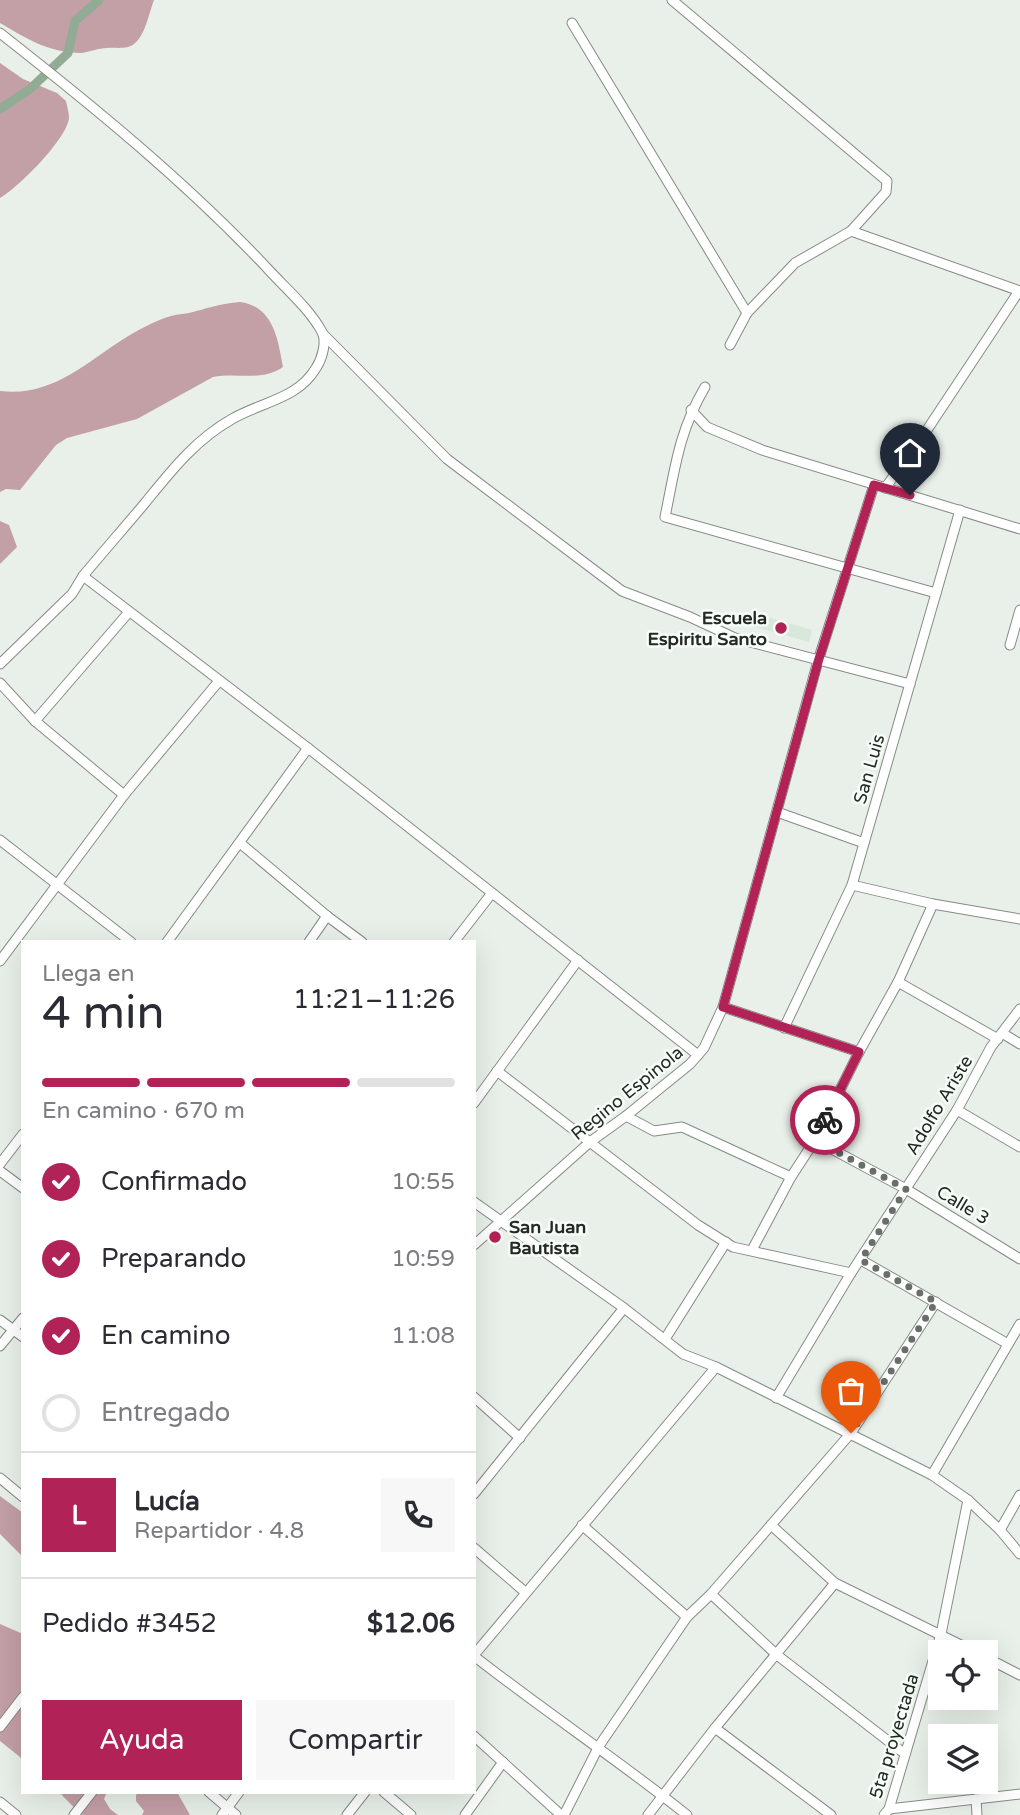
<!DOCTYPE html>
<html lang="es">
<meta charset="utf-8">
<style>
body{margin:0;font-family:"Varela Round",sans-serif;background:#f7f7f7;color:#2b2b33;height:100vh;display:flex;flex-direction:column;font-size:26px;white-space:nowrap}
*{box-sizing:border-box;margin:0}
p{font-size:23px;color:#7c7c81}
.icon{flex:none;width:38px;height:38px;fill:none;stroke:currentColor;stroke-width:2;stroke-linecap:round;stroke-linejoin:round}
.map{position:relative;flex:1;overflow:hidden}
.side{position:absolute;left:21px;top:940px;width:455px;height:854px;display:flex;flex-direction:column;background:#fff;border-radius:0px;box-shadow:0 7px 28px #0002}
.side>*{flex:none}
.tools{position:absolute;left:928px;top:1640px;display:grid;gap:14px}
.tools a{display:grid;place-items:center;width:70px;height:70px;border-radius:0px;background:#fff;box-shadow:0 7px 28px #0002;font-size:35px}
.pin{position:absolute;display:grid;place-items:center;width:60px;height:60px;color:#fff;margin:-72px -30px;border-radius:50% 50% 50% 0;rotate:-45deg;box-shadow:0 0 7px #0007}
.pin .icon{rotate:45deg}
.courier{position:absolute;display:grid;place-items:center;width:70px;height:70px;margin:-35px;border:5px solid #b12357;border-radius:50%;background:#fff;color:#222;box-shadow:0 2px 9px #0007}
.head em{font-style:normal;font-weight:600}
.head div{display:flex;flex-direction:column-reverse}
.head{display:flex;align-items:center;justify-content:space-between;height:119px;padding:0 21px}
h1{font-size:46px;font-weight:600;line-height:52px}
.bar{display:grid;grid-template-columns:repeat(4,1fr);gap:10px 7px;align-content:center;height:84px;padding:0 21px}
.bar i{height:9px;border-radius:5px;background:#e1e1e2}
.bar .current{background:#b12357}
.bar p{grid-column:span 4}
.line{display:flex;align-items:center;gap:18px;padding:0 21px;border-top:2px solid #e1e1e2}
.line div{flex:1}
.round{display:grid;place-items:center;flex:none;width:74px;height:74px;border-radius:0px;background:#f7f7f7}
ol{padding:0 21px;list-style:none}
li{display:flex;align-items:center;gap:21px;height:77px}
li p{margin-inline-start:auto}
li .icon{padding:7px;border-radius:50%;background:#b12357;color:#fff;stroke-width:4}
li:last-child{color:#7c7c81}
li i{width:38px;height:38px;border:4px solid #e1e1e2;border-radius:50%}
.primary-button{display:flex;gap:14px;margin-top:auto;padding:14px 21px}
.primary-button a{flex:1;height:80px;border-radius:0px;background:#b12357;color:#fff;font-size:28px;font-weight:600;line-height:80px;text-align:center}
.primary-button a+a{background:#f7f7f7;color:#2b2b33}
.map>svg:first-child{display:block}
.built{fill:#d9e6da}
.forest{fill:#c39fa6}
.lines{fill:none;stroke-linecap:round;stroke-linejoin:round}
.canal{stroke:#91ab94;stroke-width:9}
.minor-casing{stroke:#858b85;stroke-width:11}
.minor{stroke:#fff;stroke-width:9}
.done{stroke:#6a6e6a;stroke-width:7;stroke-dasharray:0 12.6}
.route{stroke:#b12357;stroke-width:9}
.poi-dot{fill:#b12357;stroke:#f6fdf6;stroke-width:2.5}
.labels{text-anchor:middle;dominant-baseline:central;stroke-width:5;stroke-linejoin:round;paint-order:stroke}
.poi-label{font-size:18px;font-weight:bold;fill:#252825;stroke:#f6fdf6;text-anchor:end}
.street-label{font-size:18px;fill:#252825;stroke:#f6fdf6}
</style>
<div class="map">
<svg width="1020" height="1815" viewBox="0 0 1020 1815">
<rect width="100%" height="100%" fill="#e9f0e9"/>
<polygon class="built" points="753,613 812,630 809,642 749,625"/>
<g class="forest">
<path d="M0 0H154C149 13 145 36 134 44 126 50 116 47 107 48 98 48 90 52 81 53 50 53 25 38 0 23Z"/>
<path d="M0 63 23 79 57 93 66 101C67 106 69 113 69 118 67 139 18 188 0 198Z"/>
<path d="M240 302C273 306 278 339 283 367 262 382 237 372 213 377L137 419 67 438 56 445 20 490 6 489 0 492V391C51 397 83 365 122 340 136 331 156 320 171 316 178 314 186 314 193 312 212 307 219 304 240 302Z"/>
<polygon points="0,521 9,525 17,547 0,564"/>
<polygon points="0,1496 23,1513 23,1557 0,1534"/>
<polygon points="0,1624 23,1634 23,1763 20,1757 0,1741"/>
<path d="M59 1792H107L104 1799 110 1809 118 1815C107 1815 93 1815 83 1815 80 1814 63 1796 59 1792Z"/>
<polygon points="139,1792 177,1792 190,1815 142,1815 144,1811 136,1801 136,1795"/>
</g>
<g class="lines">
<polyline class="canal" points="0,109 30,89 68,53 75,21 99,0"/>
<defs>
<g id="minor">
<polyline points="672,0 887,181 886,192 851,231 1020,291"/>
<polyline points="572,23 747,313"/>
<path d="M0 33C93 106 186 182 267 268 285 288 309 308 322 332 327 342 322 359 316 368 298 399 261 402 232 419 195 440 171 471 145 503 124 528 103 552 83 576L72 594 0 664"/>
<polyline points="324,335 447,459 622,591 690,617 735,638 910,684"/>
<polyline points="730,345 747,313 795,263 851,231"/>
<path d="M705 387C679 431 675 468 665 517L936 593"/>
<polyline points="691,410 707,427 762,450 1020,529"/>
<polyline points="885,488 919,442 1019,291"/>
<polyline points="83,576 308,748 698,1055"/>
<polyline points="1010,645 1020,610"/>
<polyline points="0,683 35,721 124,795"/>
<polyline points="35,721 129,612"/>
<polyline points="777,812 864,843"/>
<polyline points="0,840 131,942"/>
<polyline points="240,843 327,916 362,942"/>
<polyline points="852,885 933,904 1020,919"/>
<polyline points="167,942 308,748"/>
<polyline points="309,942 327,916"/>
<polyline points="454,942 492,893"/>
<polyline points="0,961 124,795 219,681"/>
<polyline points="898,982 998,1039"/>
<polyline points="723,1007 859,1052"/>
<polyline points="784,1028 852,885 960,510"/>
<polyline points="1002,1033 1020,1044"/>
<polyline points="497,1071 698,1225 733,1247 851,1273"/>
<polyline points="474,1103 578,960"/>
<polyline points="957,1110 1020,1147"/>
<polyline points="626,1116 654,1131 682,1127 791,1177"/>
<polyline points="815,1140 906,1189 1020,1259"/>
<polyline points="0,1164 23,1134"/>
<polyline points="0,1171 23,1188"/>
<polyline points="474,1202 624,1308 683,1354 716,1367 932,1475 968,1500 1000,1530 1020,1554"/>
<polyline points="474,1245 590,1142 626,1116 690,1064 704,1048 723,1007 818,661 874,485"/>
<polyline points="752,1250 791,1177 815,1140 859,1052 898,982 933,904"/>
<polyline points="861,1260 1008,1344"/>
<polyline points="0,1320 23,1337"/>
<polyline points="665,1339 726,1242"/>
<polyline points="0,1346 23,1318"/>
<polyline points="474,1397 520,1438"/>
<polyline points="776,1398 851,1273 957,1110 991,1047 1020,1009"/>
<polyline points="932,1475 1020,1324"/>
<polyline points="0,1478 23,1497"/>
<polyline points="474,1494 624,1308"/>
<polyline points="582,1525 687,1617"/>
<polyline points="771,1525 835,1583 975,1652"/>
<polyline points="1000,1530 1020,1495"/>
<polyline points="474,1548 525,1592"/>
<polyline points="711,1594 777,1655 905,1754"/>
<polyline points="474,1655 716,1367"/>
<path d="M474 1656C544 1711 618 1760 687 1815"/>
<polyline points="985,1657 1020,1675"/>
<polyline points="0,1727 23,1697"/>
<polyline points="715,1728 831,1815"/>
<polyline points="474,1736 561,1815"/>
<polyline points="209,1792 236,1815"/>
<polyline points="384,1792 411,1815"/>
<polyline points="976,1799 977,1815"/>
<polyline points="0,1802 16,1815"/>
<polyline points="889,1809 1020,1794"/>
<polyline points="74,1815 92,1792"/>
<polyline points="222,1815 239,1792"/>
<polyline points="347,1815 365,1792"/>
<polyline points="465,1815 503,1762"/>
<polyline points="564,1815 599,1746 687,1617 711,1594 851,1433 936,1302"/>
<polyline points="648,1815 715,1728 835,1583"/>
<polyline points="884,1815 889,1809 941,1634 968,1500"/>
</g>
</defs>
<use href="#minor" class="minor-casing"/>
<use href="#minor" class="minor"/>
</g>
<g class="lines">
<polyline class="done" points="825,1120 815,1140 906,1189 861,1260 936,1302 851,1433"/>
<polyline class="route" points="825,1120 859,1052 723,1007 818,662 874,485 910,495"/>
</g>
<g class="poi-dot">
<circle cx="781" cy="628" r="7"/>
<circle cx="495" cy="1237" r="7"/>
</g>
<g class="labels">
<g class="poi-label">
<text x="767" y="618">Escuela<tspan x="767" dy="21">Espiritu Santo</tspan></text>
<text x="509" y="1227" text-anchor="start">San Juan<tspan x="509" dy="21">Bautista</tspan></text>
</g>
<g class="street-label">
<text transform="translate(869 769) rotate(-74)">San Luis</text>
<text transform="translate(627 1093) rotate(-39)">Regino Espinola</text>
<text transform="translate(939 1105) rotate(-59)">Adolfo Ariste</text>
<text transform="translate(963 1205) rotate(31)">Calle 3</text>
<text transform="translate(894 1736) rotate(-73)">5ta proyectada</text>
</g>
</g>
</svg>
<div class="tools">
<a><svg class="icon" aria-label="locate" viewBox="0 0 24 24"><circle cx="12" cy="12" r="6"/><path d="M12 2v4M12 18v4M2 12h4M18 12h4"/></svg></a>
<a><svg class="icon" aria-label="layers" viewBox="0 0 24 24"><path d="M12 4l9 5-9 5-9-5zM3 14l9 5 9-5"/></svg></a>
</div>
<div class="pin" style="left:851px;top:1433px;background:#ea580c"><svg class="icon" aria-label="bag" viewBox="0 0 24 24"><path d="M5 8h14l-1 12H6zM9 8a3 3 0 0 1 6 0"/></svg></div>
<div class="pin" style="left:910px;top:495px;background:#1f2937"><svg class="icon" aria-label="home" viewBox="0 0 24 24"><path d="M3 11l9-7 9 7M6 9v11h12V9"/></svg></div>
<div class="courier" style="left:825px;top:1120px"><svg class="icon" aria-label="bike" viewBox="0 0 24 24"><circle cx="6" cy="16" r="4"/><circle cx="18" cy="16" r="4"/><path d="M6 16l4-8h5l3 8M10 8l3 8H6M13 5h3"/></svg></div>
<section class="side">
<div class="head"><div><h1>4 min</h1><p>Llega en</p></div><em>11:21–11:26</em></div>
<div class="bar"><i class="current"></i><i class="current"></i><i class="current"></i><i></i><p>En camino · 670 m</p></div>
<ol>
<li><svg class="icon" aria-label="check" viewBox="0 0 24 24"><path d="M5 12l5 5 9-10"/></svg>Confirmado<p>10:55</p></li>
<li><svg class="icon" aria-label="check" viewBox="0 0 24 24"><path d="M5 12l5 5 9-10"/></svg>Preparando<p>10:59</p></li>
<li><svg class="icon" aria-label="check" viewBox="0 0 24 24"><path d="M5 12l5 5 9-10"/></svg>En camino<p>11:08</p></li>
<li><i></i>Entregado</li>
</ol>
<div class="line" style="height:126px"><b class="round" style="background:#b12357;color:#fff">L</b><div><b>Lucía</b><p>Repartidor · 4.8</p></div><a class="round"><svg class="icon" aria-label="phone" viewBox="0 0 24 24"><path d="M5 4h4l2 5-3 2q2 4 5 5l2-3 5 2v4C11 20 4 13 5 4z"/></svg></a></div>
<div class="line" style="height:91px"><div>Pedido #3452</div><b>$12.06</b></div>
<div class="primary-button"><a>Ayuda</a><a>Compartir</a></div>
</section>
</div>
